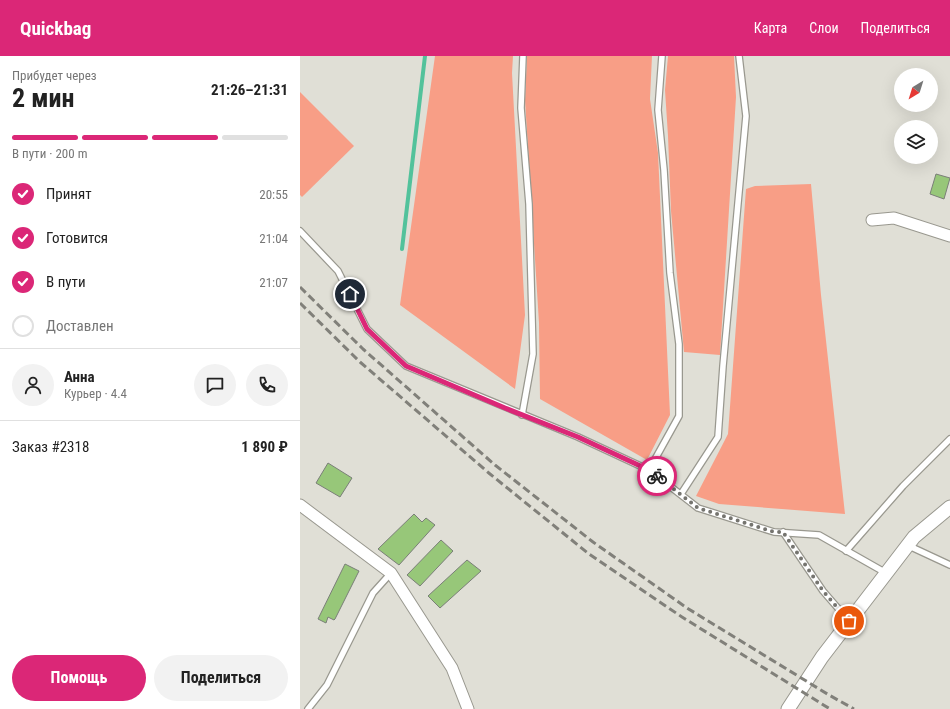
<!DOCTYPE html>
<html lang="ru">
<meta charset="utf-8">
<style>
body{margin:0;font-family:"Roboto Condensed",sans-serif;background:#f2f2f2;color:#222;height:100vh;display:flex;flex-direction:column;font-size:15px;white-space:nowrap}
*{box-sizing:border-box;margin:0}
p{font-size:13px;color:#767676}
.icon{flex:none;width:22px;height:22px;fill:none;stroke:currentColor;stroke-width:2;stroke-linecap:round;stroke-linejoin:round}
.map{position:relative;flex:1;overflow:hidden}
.sheet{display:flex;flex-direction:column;background:#fff;width:300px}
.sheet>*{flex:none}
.needle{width:26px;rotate:218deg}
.controls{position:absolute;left:594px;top:12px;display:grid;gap:8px}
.controls a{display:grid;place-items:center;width:44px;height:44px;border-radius:50%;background:#fff;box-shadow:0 4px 16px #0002;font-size:20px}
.pin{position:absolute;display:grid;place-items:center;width:34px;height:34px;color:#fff;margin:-17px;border:2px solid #fff;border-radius:50%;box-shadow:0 1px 4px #0007}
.courier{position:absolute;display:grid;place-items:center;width:40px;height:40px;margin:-20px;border:3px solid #db2777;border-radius:50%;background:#fff;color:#222;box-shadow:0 1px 5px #0007}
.head em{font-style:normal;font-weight:700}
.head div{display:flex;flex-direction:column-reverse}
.head{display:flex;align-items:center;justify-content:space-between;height:68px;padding:0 12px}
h1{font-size:26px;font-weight:700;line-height:30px}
.bar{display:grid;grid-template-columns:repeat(4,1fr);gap:6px 4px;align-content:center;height:48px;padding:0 12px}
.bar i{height:5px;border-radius:3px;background:#e0e0e0}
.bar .selected{background:#db2777}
.bar p{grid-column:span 4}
.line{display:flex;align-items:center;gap:10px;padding:0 12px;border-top:1px solid #e0e0e0}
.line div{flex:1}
.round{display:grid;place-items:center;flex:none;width:42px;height:42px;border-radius:21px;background:#f2f2f2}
ol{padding:0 12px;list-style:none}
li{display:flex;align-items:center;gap:12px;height:44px}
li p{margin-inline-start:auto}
li .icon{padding:4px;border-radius:50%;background:#db2777;color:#fff;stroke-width:4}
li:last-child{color:#767676}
li i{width:22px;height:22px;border:2px solid #e0e0e0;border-radius:50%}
.button{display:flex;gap:8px;margin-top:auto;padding:8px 12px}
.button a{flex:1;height:46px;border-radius:24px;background:#db2777;color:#fff;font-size:16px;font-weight:700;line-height:46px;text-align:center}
.button a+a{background:#f2f2f2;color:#222}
header{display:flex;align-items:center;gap:24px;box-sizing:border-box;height:56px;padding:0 20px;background:#db2777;color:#fff}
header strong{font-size:19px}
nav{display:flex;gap:22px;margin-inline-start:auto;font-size:14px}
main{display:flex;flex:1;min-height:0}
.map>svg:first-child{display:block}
.green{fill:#f89e86}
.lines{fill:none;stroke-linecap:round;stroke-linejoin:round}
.stream{stroke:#52c29b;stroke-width:4}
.building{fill:#97c779;stroke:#7a7f78}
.service-casing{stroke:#99988f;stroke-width:8}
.minor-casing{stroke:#99988f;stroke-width:13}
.tertiary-casing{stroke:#99988f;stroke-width:15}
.service{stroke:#fff;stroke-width:5.5}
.minor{stroke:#fff;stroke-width:11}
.tertiary{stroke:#fff;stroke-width:13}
.rail{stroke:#81807a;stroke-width:3;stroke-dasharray:8 4;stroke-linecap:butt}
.done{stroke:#75746f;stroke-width:4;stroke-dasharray:0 7.2}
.route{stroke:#db2777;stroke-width:5}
</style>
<header>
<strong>Quickbag</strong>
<nav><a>Карта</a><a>Слои</a><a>Поделиться</a></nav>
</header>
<main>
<section class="sheet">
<div class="head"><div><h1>2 мин</h1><p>Прибудет через</p></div><em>21:26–21:31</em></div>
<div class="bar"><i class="selected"></i><i class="selected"></i><i class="selected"></i><i></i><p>В пути · 200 m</p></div>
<ol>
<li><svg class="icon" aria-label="check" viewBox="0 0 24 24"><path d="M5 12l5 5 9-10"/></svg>Принят<p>20:55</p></li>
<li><svg class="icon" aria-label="check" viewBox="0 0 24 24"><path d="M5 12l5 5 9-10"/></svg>Готовится<p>21:04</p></li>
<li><svg class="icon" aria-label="check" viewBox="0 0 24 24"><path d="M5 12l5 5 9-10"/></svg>В пути<p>21:07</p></li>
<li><i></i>Доставлен</li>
</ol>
<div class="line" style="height:72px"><a class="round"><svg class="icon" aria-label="person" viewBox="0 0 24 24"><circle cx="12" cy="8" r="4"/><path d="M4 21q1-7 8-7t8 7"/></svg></a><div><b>Анна</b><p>Курьер · 4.4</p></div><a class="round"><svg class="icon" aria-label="chat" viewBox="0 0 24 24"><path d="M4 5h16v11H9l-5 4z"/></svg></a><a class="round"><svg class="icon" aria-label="phone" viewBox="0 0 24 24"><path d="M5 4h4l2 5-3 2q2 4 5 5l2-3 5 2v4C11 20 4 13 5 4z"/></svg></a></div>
<div class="line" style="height:52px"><div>Заказ #2318</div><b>1 890 ₽</b></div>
<div class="button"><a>Помощь</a><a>Поделиться</a></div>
</section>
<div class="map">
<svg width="650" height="653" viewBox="0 0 650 653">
<rect width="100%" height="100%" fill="#e0dfd6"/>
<g class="green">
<polygon points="135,0 213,0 212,17 225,259 215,333 100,249"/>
<polygon points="227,0 352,0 350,43 358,97 370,359 347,404 240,343 239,267 225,44"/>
<polygon points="368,0 434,0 436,41 420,299 384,296 371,155 368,80 365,34"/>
<polygon points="0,36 54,90 2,141 0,139"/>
<polygon points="511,128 521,239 545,458 419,448 396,440 428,378 446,133 455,130"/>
</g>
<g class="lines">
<polyline class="stream" points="102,193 125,0"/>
</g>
<g class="building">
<polygon points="636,118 650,122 644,143 630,138"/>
<polygon points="28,407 52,422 40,441 16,427"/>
<polygon points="114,458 122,466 126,462 135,469 99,509 78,493"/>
<polygon points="141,484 153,495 120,530 107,519"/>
<polygon points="167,504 181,515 140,552 128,540"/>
<polygon points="45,508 59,515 35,563 34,564 28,561 26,567 18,563"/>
</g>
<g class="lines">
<defs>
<g id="service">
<polyline points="0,175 38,215 67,273 106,310 278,381 349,414 398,452 474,476 519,479 586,517"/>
<polyline points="222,359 233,298 229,148 221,52 223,0"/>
<polyline points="349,414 379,360 379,288 370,217 364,114 358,54 362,0"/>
<polyline points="381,438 418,381 423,310 446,60 439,0"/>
<polyline points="483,476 523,535 549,565"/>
<polyline points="607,489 650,509"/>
<polyline points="546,495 603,430 650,383"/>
<polyline points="8,653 27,629 73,537 91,517"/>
</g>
<g id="minor">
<polyline points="572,164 594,162 650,180"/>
<polyline points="0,449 91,517 152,612 168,653"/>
</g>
<polyline id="tertiary" points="488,653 522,601 614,481 650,451"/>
</defs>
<use href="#service" class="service-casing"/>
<use href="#minor" class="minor-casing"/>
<use href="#tertiary" class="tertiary-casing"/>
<use href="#service" class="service"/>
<use href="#minor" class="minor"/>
<use href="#tertiary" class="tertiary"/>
<g class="rail">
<polyline points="0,231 63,293 195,409 293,486 387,552 529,639 554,653"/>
<polyline points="0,247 60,306 190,418 289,498 382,561 530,653"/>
</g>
</g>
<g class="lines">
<polyline class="done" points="357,420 398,452 474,476 483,476 523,535 549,565"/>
<polyline class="route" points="50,238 67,273 106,310 205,352 278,381 349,414 357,420"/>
</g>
</svg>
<div class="controls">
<a><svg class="needle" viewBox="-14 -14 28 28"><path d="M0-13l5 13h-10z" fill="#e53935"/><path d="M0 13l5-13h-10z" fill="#767676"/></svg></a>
<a><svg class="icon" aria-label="layers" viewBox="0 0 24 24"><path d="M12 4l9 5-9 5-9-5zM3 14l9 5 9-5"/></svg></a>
</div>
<div class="pin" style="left:549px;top:565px;background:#ea580c"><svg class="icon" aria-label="bag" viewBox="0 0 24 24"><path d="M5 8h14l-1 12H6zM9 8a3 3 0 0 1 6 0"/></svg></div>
<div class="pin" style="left:50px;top:238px;background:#1f2937"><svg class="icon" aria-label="home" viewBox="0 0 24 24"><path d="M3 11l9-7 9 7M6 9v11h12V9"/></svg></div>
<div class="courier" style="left:357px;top:420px"><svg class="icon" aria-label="bike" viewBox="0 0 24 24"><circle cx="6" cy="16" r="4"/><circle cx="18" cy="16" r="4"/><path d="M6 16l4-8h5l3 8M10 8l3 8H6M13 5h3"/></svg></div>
</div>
</main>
